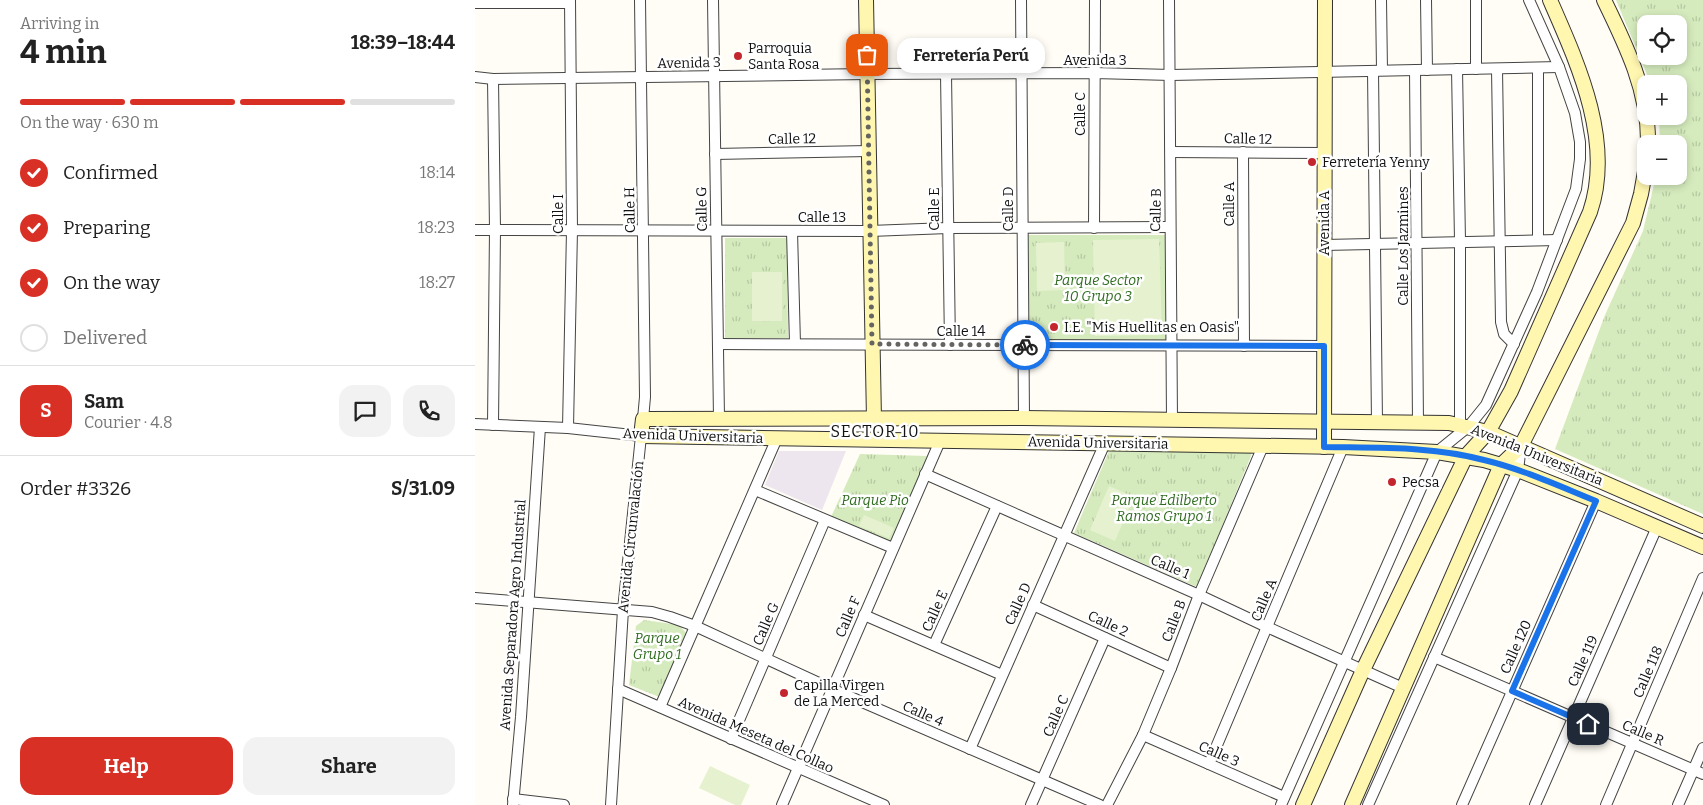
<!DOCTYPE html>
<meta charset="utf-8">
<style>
body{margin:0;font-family:Bitter,serif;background:#f2f2f2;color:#222;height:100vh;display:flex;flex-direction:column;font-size:19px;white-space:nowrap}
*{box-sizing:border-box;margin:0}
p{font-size:16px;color:#767676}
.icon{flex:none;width:28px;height:28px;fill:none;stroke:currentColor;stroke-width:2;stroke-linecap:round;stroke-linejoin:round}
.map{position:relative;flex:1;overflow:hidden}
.drawer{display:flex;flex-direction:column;background:#fff;width:475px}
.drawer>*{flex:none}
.buttons{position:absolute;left:1162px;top:15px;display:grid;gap:10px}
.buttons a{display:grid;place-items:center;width:50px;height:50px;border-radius:10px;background:#fff;box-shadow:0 2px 8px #0003;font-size:25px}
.pin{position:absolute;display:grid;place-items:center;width:42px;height:42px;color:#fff;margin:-21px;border-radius:10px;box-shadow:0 2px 8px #0006}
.courier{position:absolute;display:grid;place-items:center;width:50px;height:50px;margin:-25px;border:4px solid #1a73e8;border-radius:50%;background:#fff;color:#222;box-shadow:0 1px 6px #0007}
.bubble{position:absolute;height:35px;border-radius:15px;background:#fff;box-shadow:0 2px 8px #0003;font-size:16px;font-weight:700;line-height:35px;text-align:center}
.headline em{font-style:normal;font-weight:700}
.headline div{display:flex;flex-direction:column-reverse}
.headline{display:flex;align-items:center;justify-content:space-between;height:85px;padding:0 20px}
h1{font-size:32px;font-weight:700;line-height:38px}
.bar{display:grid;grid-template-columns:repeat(4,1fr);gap:8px 5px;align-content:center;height:60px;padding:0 20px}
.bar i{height:6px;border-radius:4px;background:#e0e0e0}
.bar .selected{background:#d93025}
.bar p{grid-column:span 4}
.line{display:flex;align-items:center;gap:12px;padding:0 20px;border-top:1px solid #e0e0e0}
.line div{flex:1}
.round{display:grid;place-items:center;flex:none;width:52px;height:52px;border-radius:15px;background:#f2f2f2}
ol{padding:0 20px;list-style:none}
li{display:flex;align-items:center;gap:15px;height:55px}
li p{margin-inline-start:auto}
li .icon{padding:5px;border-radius:50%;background:#d93025;color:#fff;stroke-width:4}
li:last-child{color:#767676}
li i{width:28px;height:28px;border:2px solid #e0e0e0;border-radius:50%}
.cta{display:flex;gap:10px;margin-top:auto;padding:10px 20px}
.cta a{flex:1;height:58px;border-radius:15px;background:#d93025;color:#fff;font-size:20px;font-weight:700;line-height:58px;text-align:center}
.cta a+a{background:#f2f2f2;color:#222}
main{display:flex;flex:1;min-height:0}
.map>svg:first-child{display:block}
.industrial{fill:#eee6ef}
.grass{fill:url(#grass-tufts);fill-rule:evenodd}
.pitch{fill:#e6f2cf}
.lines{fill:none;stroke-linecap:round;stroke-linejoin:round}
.street-casing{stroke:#444;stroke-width:12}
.secondary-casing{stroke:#333;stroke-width:16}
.street{stroke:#fff;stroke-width:10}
.secondary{stroke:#fff6b0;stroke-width:14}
.done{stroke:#646461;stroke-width:5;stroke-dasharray:0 9}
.route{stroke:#1a73e8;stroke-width:6}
.poi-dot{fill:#c4262e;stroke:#fff;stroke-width:2}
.labels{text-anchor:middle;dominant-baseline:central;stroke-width:5;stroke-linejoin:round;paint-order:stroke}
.poi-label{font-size:14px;fill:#111;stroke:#fff;text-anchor:start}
.street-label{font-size:14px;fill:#111;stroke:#fff}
.park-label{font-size:14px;font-style:italic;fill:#2f6b1f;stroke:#fff}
.quarter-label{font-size:16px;letter-spacing:1px;fill:#111;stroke:#fff}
</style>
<main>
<section class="drawer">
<div class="headline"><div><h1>4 min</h1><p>Arriving in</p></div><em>18:39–18:44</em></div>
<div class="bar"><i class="selected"></i><i class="selected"></i><i class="selected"></i><i></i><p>On the way · 630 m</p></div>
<ol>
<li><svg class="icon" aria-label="check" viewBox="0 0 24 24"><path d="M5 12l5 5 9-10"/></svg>Confirmed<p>18:14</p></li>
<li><svg class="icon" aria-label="check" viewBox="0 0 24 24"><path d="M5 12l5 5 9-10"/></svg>Preparing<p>18:23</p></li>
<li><svg class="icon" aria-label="check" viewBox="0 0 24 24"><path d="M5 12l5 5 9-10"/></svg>On the way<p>18:27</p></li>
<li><i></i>Delivered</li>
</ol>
<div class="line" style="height:90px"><b class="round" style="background:#d93025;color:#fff">S</b><div><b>Sam</b><p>Courier · 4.8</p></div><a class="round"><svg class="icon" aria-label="chat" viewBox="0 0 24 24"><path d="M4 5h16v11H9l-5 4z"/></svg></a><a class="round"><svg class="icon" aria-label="phone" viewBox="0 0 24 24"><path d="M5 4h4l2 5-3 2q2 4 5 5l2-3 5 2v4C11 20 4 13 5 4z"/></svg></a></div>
<div class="line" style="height:65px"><div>Order #3326</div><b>S/31.09</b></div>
<div class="cta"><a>Help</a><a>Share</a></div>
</section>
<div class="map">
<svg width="1228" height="805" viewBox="0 0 1228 805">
<defs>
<pattern id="grass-tufts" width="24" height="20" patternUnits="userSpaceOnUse" patternTransform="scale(1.25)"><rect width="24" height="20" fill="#d5ebbd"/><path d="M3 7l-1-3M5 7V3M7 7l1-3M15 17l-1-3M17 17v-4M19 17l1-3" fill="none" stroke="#b6c8a1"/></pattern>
</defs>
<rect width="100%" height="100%" fill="#fffdf5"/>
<polygon class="industrial" points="304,451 371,451 347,510 290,485"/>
<g class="grass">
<path d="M1141 0H1228V514L1080 449 1130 315 1168 231 1181 176H1204V144H1185L1184 116H1204V84H1176ZM1171 24H1204V56H1171Z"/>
<polygon points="553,235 694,235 693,341 554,340"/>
<polygon points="250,238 312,238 313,338 250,339"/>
<polygon points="638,448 774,451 776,453 776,456 722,587 599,533 634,451"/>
<polygon points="385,454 452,456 417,544 356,517"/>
<polygon points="169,620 204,625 212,634 187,698 154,685 161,626"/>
</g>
<g class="pitch">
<polygon points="684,239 687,335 620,336 618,240"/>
<polygon points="589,242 590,290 562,291 561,243"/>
<rect x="277" y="272" width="30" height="49"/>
<polygon points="634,486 659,497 640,541 615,530"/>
<polygon points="389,515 419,528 414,538 384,526"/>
<polygon points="235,766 275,785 266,805 260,805 224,788"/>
</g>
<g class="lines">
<defs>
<g id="street">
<polyline points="165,0 170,397 168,419"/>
<polyline points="238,0 244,418"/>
<polyline points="546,0 549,418"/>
<polyline points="694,0 697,420"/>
<polyline points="906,0 907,70"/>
<polyline points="951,0 952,70"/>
<polyline points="1001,0 1001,69"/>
<polyline points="0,3 95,3"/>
<polyline points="1063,68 1063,240"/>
<polyline points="982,69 985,241 985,424"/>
<polyline points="1022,69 1026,322 1029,334 1039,344"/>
<polyline points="940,70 943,423"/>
<polyline points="898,71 902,422"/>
<polyline points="471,74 475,345"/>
<polyline points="0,77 18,79 392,74 619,73 696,75 1084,67"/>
<polyline points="18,79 20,230 18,425"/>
<polyline points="696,152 849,153"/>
<polyline points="768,152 769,346"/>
<polyline points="240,154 394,151"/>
<polyline points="619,228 620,0"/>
<polyline points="0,230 395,231 473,228 695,227"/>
<polyline points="317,231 320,344"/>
<polyline points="849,245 1082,240"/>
<polyline points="243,344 849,346"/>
<polyline points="0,424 93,428 166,436 148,610 136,805"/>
<polyline points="93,428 97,230 95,0"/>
<polyline points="450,474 724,595 792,627 928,688"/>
<polyline points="280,490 418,548"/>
<polyline points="0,598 177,612 195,617 220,626 357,689 625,805"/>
<polyline points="558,605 696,668"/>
<polyline points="389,615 527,675"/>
<polyline points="459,645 522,506"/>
<polyline points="959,657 1228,774"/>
<polyline points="143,689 409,805"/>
<polyline points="185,707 302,438"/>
<polyline points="668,735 809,797"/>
<polyline points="256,739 350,520"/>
<polyline points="495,749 630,443"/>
<polyline points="734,764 868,447"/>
<polyline points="38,799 89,805"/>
<polyline points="38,805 46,717 65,427"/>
<polyline points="307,805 465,441"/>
<polyline points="556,805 630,638"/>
<polyline points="632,805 668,735 696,668 724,595 788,446"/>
<polyline points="806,805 962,452 994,426 1011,405 1062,292 1101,189 1105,159 1105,142 1100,113 1084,67 1054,0"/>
<polyline points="893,805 1043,470 1046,446"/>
<polyline points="987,805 1121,501"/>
<polyline points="1060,805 1182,527"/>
<polyline points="1131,805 1228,578"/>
<polyline points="1203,805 1228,748"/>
</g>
<g id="secondary">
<polyline points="391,0 399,419"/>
<path d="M1129 0C1151 45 1174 92 1173 144"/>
<polyline points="849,447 850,0"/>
<polyline points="1228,526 1013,432 974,423 549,418 168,419 166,436 868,447 962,452 1009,460 1043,470 1121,501 1228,547"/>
<path d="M828 805 888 670 991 456 1013 432 1036 391 1115 212C1139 142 1103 64 1075 0"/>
<polyline points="877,805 1026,465 1046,446 1158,223 1166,194 1171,166"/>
</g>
</defs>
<use href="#street" class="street-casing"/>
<use href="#secondary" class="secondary-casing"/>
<use href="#street" class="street"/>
<use href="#secondary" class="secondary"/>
</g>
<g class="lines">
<polyline class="done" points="392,55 397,344 550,345"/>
<path class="route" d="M550 345 849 346V447C902 448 958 446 1009 460 1047 469 1084 486 1121 501L1037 691 1113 724"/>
</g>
<g class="poi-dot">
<circle cx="263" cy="56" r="5"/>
<circle cx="837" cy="162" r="5"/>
<circle cx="579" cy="327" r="5"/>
<circle cx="917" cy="482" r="5"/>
<circle cx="309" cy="693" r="5"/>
</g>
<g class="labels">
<g class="poi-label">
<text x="273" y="48">Parroquia<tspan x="273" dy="16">Santa Rosa</tspan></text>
<text x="847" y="162">Ferretería Yenny</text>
<text x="589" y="327">I.E. "Mis Huellitas en Oasis"</text>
<text x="927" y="482">Pecsa</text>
<text x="319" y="685">Capilla Virgen<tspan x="319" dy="16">de La Merced</tspan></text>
</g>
<g class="street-label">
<text x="620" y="60">Avenida 3</text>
<text transform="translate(214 63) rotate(-1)">Avenida 3</text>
<text transform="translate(605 114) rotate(-90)">Calle C</text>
<text transform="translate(317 139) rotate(-1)">Calle 12</text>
<text transform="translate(773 139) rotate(1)">Calle 12</text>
<text transform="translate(754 204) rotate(-90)">Calle A</text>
<text transform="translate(227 209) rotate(-91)">Calle G</text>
<text transform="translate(459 209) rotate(-90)">Calle E</text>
<text transform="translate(533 209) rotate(-90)">Calle D</text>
<text transform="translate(155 210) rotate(-91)">Calle H</text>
<text transform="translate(681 210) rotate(-89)">Calle B</text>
<text transform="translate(83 214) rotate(-90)">Calle I</text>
<text x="347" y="217">Calle 13</text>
<text transform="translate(849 223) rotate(-90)">Avenida A</text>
<text transform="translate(928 246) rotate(-90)">Calle Los Jazmines</text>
<text x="486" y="331">Calle 14</text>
<text transform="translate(218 436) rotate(2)">Avenida Universitaria</text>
<text transform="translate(623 443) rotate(1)">Avenida Universitaria</text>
<text transform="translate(1062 455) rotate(22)">Avenida Universitaria</text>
<text transform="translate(156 537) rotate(-84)">Avenida Circunvalación</text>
<text transform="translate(695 567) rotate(23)">Calle 1</text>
<text transform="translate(789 600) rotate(-67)">Calle A</text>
<text transform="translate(543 604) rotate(-66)">Calle D</text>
<text transform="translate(460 611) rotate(-66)">Calle E</text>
<text transform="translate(38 615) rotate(-86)">Avenida Separadora Agro Industrial</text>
<text transform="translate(373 617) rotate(-67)">Calle F</text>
<text transform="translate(699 621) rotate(-69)">Calle B</text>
<text transform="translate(291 624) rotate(-67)">Calle G</text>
<text transform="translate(633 624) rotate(25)">Calle 2</text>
<text transform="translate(1041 647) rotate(-66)">Calle 120</text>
<text transform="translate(1108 661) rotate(-66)">Calle 119</text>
<text transform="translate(1173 672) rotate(-67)">Calle 118</text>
<text transform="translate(448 714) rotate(24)">Calle 4</text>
<text transform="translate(581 716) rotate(-66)">Calle C</text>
<text transform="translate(1168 733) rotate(23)">Calle R</text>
<text transform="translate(281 735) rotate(24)">Avenida Meseta del Collao</text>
<text transform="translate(744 754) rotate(24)">Calle 3</text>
</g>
<g class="park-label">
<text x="623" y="280">Parque Sector<tspan x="623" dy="16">10 Grupo 3</tspan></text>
<text x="400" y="500">Parque Pio</text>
<text x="689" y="500">Parque Edilberto<tspan x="689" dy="16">Ramos Grupo 1</tspan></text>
<text x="182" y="638">Parque<tspan x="182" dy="16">Grupo 1</tspan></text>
</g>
<g class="quarter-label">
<text x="400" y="431">SECTOR 10</text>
</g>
</g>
</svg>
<div class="buttons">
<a><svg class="icon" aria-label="locate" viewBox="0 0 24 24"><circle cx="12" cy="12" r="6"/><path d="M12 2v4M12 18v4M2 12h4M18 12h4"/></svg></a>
<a>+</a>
<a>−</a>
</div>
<div class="pin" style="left:392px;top:55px;background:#ea580c"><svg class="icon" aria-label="bag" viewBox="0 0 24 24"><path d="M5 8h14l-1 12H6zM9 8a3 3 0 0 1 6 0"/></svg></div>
<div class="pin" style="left:1113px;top:724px;background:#1f2937"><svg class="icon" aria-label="home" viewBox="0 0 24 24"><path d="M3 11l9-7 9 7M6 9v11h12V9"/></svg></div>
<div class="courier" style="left:550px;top:345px"><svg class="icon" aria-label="bike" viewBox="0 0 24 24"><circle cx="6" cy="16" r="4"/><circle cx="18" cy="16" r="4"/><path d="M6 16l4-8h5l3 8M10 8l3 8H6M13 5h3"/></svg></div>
<div class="bubble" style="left:422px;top:38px;width:148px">Ferretería Perú</div>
</div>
</main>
